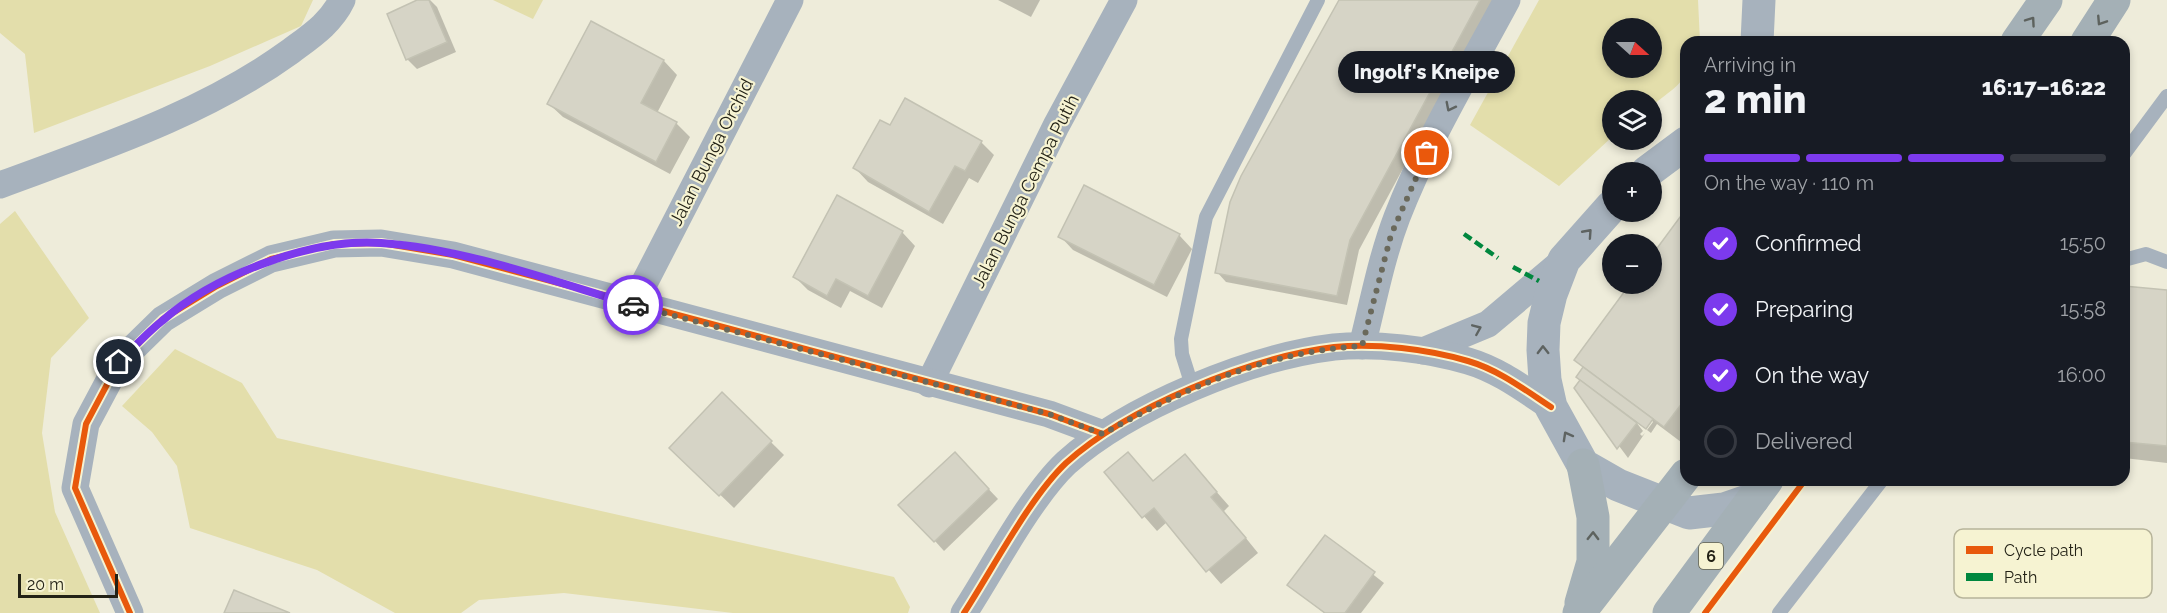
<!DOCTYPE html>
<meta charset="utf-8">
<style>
body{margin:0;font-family:Raleway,sans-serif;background:#242831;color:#f1f3f6;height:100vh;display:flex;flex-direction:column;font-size:22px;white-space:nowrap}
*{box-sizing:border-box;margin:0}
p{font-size:20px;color:#9ea1a6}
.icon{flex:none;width:33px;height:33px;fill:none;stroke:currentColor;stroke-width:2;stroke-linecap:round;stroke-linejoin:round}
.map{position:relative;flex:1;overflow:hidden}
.details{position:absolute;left:1680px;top:36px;width:450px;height:450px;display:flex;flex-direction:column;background:#171b24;border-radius:18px;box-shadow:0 3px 9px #0003}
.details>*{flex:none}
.needle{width:39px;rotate:111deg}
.fabs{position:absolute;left:1602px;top:18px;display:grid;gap:12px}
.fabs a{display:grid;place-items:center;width:60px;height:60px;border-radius:50%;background:#171b24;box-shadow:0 3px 9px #0003;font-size:30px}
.scale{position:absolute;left:18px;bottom:15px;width:100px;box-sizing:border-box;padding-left:6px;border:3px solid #232216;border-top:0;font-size:16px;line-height:21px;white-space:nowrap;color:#232216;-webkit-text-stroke:4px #f6f3d2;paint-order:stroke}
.pin{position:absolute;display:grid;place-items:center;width:51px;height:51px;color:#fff;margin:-26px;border:3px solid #fff;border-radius:50%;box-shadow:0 2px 6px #0007}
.courier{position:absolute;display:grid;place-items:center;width:60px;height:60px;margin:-30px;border:4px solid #7c3aed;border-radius:50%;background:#fff;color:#222;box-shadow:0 2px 8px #0007}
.bubble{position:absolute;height:42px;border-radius:21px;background:#171b24;box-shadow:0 3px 9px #0003;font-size:20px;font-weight:800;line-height:42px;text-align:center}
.overview em{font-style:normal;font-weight:800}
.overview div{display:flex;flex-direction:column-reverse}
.overview{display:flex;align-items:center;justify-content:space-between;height:102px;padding:0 24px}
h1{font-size:39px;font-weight:800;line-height:45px}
.bar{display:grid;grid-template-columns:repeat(4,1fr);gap:9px 6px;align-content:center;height:72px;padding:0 24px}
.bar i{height:8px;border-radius:4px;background:#363941}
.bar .selected{background:#7c3aed}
.bar p{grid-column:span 4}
ol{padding:0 24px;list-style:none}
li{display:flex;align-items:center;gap:18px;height:66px}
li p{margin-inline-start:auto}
li .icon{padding:6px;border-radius:50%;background:#7c3aed;color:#fff;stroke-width:4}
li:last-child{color:#9ea1a6}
li i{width:33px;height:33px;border:3px solid #363941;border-radius:50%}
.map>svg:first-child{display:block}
.green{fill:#e3deab;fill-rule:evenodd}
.shadow{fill:#0003}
.building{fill:#d6d4c6;stroke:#c3c2b3;stroke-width:1.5}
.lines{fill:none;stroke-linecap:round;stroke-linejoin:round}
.service{stroke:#a7b2bd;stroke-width:14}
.minor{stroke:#a7b2bd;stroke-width:27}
.tertiary{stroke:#a7b2bd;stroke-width:33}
.primary{stroke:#a4b0b6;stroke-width:33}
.quiet{stroke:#00873e;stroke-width:4.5;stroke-dasharray:9 4.5;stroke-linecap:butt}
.cycleway-casing{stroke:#f6f3d2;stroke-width:10}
.cycleway{stroke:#e8590c;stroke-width:6}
.oneway{stroke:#5d625e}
.oneway2{stroke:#5e6361}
.done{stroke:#6a695b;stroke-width:6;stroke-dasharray:0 10.8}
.route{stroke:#7c3aed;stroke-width:8}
.labels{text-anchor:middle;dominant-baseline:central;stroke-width:4.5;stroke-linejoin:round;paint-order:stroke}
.shield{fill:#f6f3d2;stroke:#62614e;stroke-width:1.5}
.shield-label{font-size:16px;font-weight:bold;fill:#232216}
.street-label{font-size:18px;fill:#232216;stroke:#f6f3d2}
.key{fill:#f6f3d2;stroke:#b7b49a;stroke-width:1.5}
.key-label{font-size:16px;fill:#232216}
</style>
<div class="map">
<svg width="2167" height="613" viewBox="0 0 2167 613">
<rect width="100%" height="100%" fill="#eeecda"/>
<g class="green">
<polygon points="0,0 313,0 301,26 210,66 34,133 25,54 0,33"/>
<polygon points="493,0 543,0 533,19"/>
<path d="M1539 0H1698L1700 42H1686C1686 86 1685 79 1652 106V100H1612V137L1559 186 1470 125ZM1612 28H1652V68H1612Z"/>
<polygon points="15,211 89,318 51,358 42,433 55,512 100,613 0,613 0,224"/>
<polygon points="175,349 242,383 277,438 894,577 910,607 908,613 733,613 564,593 479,600 461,613 395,613 317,570 190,528 177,466 152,432 122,406"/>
</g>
<g class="shadow">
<polygon points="421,0 430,0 437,7 456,52 417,69 407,59"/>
<polygon points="998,0 1040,0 1031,17"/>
<polygon points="1340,0 1494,0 1359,250 1347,305 1226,282 1217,272"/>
<polygon points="592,23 664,61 677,75 657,113 676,123 690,137 670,174 563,117 549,104"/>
<polygon points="891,127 981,142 994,155 978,183 969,178 943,224 868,182 855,168"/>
<polygon points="1686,211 1686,436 1681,442 1657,424 1651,433 1647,430 1653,422 1651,419 1645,428 1636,422 1643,431 1640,434 1642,436 1645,433 1628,458 1576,388 1582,381 1584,368 1576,360 1632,284 1652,284 1652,258"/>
<polygon points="902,232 915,246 882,308 850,291 841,308 808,290 795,277"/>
<polygon points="1179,235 1192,249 1167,297 1073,250 1060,236"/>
<polygon points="2124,287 2167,292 2167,463 2124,458"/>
<polygon points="722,394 784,455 734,508 685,461"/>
<polygon points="1128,454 1154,482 1185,456 1229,506 1224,511 1258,553 1221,584 1167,522 1157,531 1106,473"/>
<polygon points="964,463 998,499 944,551 935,541"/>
<polygon points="1325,537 1384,583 1361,613 1324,613 1289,585"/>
</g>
<g class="building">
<polygon points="417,0 429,0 447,42 406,60 387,14"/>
<polygon points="1339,0 1480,0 1350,240 1337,296 1215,273 1230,202 1241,176"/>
<polygon points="591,21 664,60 641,103 677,122 656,162 547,104"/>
<polygon points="905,98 982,141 965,171 955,166 929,212 853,168 880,120 890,125"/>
<polygon points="1084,185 1180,234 1154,285 1058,237"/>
<polygon points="837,195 903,231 868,296 836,279 827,296 793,277"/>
<polygon points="1686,209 1686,398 1664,427 1574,360 1630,284 1652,284 1652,255"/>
<polygon points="2124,286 2167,290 2167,446 2124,442"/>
<polygon points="1583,367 1653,419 1646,429 1576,377"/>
<polygon points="1580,380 1637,423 1617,449 1574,388"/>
<polygon points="722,392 772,441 719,496 669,448"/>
<polygon points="955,452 989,489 934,542 898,505"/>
<polygon points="1128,452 1153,481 1185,454 1217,492 1211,497 1246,538 1206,572 1154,508 1142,518 1104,472"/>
<polygon points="1325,535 1375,572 1345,613 1325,613 1287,585"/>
<polygon points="234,590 290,613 224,613"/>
</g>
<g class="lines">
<g class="service">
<polyline points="2124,154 2167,96"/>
<polyline points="2124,260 2146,254 2167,262"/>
<polyline points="1193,389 1182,354 1181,339 1206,217 1318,0"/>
<polyline points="1779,613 1882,480"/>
</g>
<g class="minor">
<path d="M0 185C100 148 204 114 291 51 311 36 331 23 342 0"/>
<polyline points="633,305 790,0"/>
<path d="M1362 346C1373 303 1381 259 1397 217 1426 142 1469 71 1507 0"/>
<polyline points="1423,351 1488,324 1564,260"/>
<polyline points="929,384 1056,126 1124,0"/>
<polyline points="130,613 75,488 86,424 119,362 163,319 217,286 271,259 334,244 381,243 453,255 1049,414 1103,434"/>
<path d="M964 613C992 570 1030 497 1066 463 1128 407 1251 357 1334 347 1377 343 1427 349 1468 361 1499 370 1525 390 1551 407"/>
</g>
<g class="tertiary">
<polyline points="1757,42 1759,0"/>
<polyline points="1647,172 1686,143"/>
<polyline points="1612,206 1564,260 1551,294 1544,323 1543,350 1545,380 1551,407 1583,465 1618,485 1689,513 1724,509 1753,499"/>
</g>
<g class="primary">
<polyline points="2017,42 2046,0"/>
<polyline points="2087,42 2114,0"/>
<polyline points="1581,603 1593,562 1593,517 1583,465"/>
<polyline points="1579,613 1686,475"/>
<polyline points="1669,613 1767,480"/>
</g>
<g class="quiet">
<polyline points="1464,234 1498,258"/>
<polyline points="1513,267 1539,281"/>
</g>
<defs>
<g id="cycleway">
<polyline points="130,613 75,488 86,424 119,362 163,319 217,286 271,259 334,244 381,243 453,255 1049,414 1103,434"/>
<path d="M964 613C992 570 1030 497 1066 463 1128 407 1251 357 1334 347 1377 343 1427 349 1468 361 1499 370 1525 390 1551 407"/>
<polyline points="1705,613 1805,480"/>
</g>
</defs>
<use href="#cycleway" class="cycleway-casing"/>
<use href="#cycleway" class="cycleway"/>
</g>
<defs><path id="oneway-chevron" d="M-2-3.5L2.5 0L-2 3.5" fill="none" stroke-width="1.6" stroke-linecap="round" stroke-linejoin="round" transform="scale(1.5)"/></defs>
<g class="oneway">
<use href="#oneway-chevron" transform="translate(2031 21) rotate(-55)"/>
<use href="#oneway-chevron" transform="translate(2101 21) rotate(123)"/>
<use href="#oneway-chevron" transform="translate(1593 536) rotate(-89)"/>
</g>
<g class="oneway2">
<use href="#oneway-chevron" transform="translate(1450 107) rotate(117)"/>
<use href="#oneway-chevron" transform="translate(1588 233) rotate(-48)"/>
<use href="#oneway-chevron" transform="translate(1477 329) rotate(-23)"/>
<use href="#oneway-chevron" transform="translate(1543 350) rotate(-91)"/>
<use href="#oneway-chevron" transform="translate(1567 436) rotate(-119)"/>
</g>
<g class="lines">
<path class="done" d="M633 305 1049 414 1103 434C1182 389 1270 351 1362 346L1391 235 1427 153"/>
<path class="route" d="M119 362C133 348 147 333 162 321 215 275 311 238 381 243 466 249 552 281 633 305"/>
</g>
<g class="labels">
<rect class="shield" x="1699" y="543" width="24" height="26" rx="4.5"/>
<g class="shield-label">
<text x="1711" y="556">6</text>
</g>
<g class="street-label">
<text transform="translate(711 152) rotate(-63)">Jalan Bunga Orchid</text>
<text transform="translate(1025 191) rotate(-63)">Jalan Bunga Cempa Putih</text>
</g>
</g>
<rect x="1954" y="529" width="198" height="69" rx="9" class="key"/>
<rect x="1966" y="546" width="27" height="8" fill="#e8590c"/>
<rect x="1966" y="573" width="27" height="8" fill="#00873e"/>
<g class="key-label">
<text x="2004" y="556">Cycle path</text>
<text x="2004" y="583">Path</text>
</g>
</svg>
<div class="fabs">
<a><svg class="needle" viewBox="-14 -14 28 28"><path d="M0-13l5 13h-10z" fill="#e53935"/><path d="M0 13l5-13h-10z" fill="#9ea1a6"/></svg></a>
<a><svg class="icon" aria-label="layers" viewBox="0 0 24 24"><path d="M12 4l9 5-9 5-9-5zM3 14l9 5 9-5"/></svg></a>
<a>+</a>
<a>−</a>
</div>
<div class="scale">20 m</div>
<div class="pin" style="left:1427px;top:153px;background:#ea580c"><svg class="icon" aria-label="bag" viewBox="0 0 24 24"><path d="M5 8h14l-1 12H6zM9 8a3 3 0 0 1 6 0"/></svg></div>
<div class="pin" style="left:119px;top:362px;background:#1f2937"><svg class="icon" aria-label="home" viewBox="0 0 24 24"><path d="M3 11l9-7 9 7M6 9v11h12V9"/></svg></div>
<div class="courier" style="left:633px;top:305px"><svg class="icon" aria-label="car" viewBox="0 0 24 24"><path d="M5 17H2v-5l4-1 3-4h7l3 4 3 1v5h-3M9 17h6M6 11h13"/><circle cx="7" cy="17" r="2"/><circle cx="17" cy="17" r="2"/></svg></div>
<div class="bubble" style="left:1338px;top:51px;width:177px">Ingolf's Kneipe</div>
<section class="details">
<div class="overview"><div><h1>2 min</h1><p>Arriving in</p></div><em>16:17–16:22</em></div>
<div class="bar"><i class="selected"></i><i class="selected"></i><i class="selected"></i><i></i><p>On the way · 110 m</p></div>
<ol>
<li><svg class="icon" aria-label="check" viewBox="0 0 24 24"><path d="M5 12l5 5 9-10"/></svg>Confirmed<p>15:50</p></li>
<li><svg class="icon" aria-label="check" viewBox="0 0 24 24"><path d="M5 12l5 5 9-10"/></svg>Preparing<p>15:58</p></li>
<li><svg class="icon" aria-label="check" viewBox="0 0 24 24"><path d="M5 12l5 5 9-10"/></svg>On the way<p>16:00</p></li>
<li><i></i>Delivered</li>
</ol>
</section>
</div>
